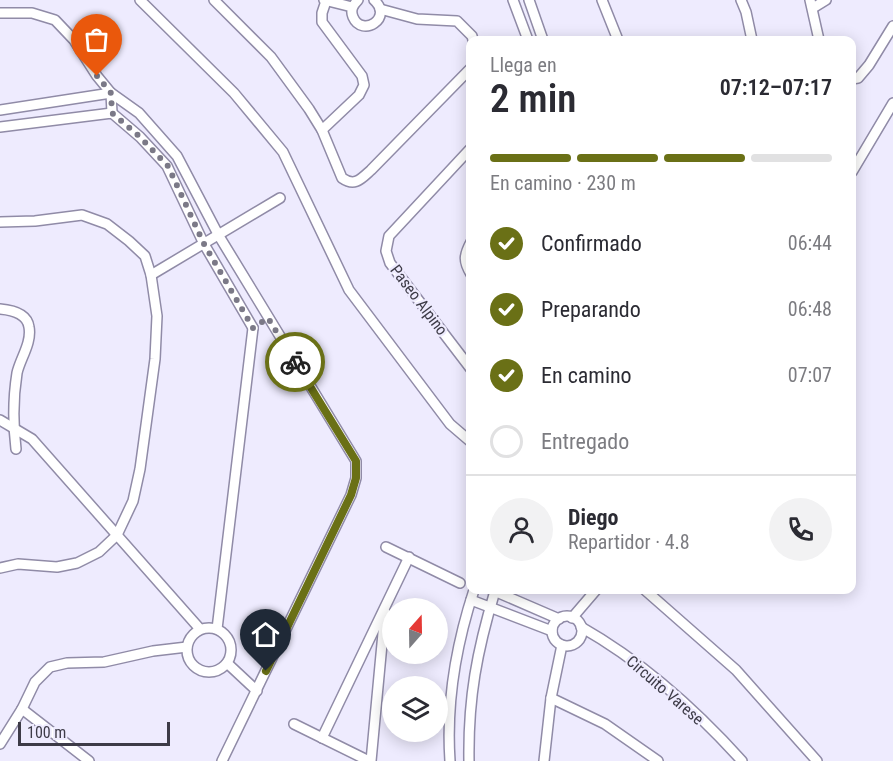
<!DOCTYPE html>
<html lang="es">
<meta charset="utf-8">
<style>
body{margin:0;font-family:"Roboto Condensed",sans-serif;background:#f2f2f3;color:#2b2b33;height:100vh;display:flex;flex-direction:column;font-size:22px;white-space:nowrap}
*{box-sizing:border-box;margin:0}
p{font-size:20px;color:#7c7c81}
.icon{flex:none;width:33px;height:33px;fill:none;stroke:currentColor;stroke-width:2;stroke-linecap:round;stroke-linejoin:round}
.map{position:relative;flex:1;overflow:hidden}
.side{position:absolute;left:466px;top:36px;width:390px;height:558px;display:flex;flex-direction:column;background:#fff;border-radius:12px;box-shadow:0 3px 15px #0003}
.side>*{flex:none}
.needle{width:39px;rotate:20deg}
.fabs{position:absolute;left:382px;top:598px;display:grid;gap:12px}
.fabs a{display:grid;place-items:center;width:66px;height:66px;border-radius:50%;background:#fff;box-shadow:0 3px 15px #0003;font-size:30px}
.scale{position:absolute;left:18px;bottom:15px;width:152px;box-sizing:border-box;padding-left:6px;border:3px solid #3d3b47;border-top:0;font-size:16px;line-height:21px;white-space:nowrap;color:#3d3b47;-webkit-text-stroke:4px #eeebfe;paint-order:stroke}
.pin{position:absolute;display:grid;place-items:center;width:51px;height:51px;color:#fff;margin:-62px -26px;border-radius:50% 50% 50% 0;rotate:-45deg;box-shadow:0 0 6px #0007}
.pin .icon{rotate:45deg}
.courier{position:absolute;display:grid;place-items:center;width:60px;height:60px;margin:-30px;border:4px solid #6a7016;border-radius:50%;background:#fff;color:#222;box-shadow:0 2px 8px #0007}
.head em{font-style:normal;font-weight:600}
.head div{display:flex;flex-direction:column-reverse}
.head{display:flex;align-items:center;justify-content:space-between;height:102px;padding:0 24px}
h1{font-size:39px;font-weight:600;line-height:45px}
.bar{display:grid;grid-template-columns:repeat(4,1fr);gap:9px 6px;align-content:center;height:72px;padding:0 24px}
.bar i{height:8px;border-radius:4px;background:#e1e1e2}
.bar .on{background:#6a7016}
.bar p{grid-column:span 4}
.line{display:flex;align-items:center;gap:15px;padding:0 24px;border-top:2px solid #e1e1e2}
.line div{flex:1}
.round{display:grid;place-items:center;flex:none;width:63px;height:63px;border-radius:32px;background:#f2f2f3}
ol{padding:0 24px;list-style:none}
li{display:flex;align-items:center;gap:18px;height:66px}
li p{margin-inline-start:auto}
li .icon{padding:6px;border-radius:50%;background:#6a7016;color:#fff;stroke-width:4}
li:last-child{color:#7c7c81}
li i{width:33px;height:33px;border:3px solid #e1e1e2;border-radius:50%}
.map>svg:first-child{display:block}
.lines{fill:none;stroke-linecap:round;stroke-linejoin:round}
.minor-casing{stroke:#908ba7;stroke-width:12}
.minor{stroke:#fff;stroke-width:9}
.done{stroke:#7b7987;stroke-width:6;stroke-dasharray:0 10.8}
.route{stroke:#6a7016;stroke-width:8}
.labels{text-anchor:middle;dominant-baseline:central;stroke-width:4.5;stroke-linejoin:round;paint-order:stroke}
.street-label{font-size:16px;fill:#3d3b47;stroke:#eeebfe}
</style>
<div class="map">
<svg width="893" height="761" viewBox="0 0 893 761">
<rect width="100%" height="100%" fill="#eeebfe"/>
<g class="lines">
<defs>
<g id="minor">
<polyline points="140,0 234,93 283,152 349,290 450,424 471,442"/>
<path d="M214 0 271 57 309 109 322 130 342 178C355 187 361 179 371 170L471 68"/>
<polyline points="324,0 352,7"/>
<path d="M358 0C353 5 350 10 353 17 362 38 394 18 374 0"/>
<polyline points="513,0 528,40"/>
<polyline points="529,0 543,40"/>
<polyline points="602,0 618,40"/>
<polyline points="741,0 746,12 752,40"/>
<polyline points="810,0 819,40"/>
<polyline points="813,8 826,0"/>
<polyline points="380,9 417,19 457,21 472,36 473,40"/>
<polyline points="0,13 32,13 55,20 74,40 97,76 111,93 112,113"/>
<polyline points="852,79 858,78 869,65 893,26"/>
<polyline points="0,110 111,93 139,113 177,156 219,236 356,461 356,478 351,495 222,761"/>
<polyline points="0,127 112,113 140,137 167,166 204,244 253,328"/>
<polyline points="322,130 359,95 364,85 362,76 322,22 322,13 326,1"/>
<polyline points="471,148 389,236 386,251 390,263 471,369"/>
<polyline points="852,172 893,103"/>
<polyline points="0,222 35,221 82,215 107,224 129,241 145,256 151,275 157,316 155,359 140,469 133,501 117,535 99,552 77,563 57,567 18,564 0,568"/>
<path d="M471 242C464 255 463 261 471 274"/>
<polyline points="151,275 280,198"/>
<path d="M0 309C12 310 27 313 29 327 32 343 20 359 17 373 13 398 13 424 16 449"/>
<polyline points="0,420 32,439 200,629"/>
<polyline points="386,547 460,583"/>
<polyline points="492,590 559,619"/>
<polyline points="645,590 736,670 817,761"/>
<polyline points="471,600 552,631"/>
<circle cx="567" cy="631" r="15"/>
<polyline points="572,618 596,590"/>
<path d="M581 627C641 661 696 710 742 761"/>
<circle cx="209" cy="650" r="22"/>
<polyline points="217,629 253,328"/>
<polyline points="227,663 257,691"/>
<polyline points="551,698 605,724 658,761"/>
<polyline points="22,709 89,761"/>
<polyline points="294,724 369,761"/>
<polyline points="322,738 409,557"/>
<polyline points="0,744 22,709 35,682 50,667 67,663 104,662 153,651 187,647"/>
<polyline points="371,761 385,612"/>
<path d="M450 761C446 702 456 645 474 590"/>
<path d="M469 761C468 698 477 651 495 591"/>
<polyline points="544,761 551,698 562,645"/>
</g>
</defs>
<use href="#minor" class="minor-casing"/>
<use href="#minor" class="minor"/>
</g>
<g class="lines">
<polyline class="done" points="97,76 111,93 112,113 140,137 168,166 204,244 253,328 268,318 295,362"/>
<polyline class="route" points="266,671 351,495 356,478 356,461 295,362"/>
</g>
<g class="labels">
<g class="street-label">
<text transform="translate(419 300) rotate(53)">Paseo Alpino</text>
<text transform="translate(665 690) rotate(41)">Circuito Varese</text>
</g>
</g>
</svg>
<div class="fabs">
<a><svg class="needle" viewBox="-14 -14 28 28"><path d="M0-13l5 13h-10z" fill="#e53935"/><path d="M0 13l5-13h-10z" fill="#7c7c81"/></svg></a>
<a><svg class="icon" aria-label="layers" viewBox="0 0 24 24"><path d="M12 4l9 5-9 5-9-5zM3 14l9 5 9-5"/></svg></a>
</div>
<div class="scale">100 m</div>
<div class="pin" style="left:97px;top:76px;background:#ea580c"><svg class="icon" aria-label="bag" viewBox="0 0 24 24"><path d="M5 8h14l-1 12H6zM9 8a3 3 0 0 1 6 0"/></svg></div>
<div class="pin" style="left:266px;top:671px;background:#1f2937"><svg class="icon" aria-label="home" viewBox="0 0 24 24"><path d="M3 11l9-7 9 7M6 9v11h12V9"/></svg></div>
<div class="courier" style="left:295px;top:362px"><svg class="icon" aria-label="bike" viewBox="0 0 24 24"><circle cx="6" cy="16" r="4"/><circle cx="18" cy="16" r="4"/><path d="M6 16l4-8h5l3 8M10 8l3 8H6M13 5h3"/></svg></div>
<section class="side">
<div class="head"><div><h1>2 min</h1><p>Llega en</p></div><em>07:12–07:17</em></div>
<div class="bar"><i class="on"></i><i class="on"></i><i class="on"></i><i></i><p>En camino · 230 m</p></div>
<ol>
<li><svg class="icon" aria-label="check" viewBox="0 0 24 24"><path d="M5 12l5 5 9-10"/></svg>Confirmado<p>06:44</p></li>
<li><svg class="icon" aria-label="check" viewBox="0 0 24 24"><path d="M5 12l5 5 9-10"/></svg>Preparando<p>06:48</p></li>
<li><svg class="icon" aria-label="check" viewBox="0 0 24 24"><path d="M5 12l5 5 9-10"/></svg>En camino<p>07:07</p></li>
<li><i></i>Entregado</li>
</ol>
<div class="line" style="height:108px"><a class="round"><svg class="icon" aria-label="person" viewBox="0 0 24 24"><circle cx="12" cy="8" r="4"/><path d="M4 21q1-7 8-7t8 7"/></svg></a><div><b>Diego</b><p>Repartidor · 4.8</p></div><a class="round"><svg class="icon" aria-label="phone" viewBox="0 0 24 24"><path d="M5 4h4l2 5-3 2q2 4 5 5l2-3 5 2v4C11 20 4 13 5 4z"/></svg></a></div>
</section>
</div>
